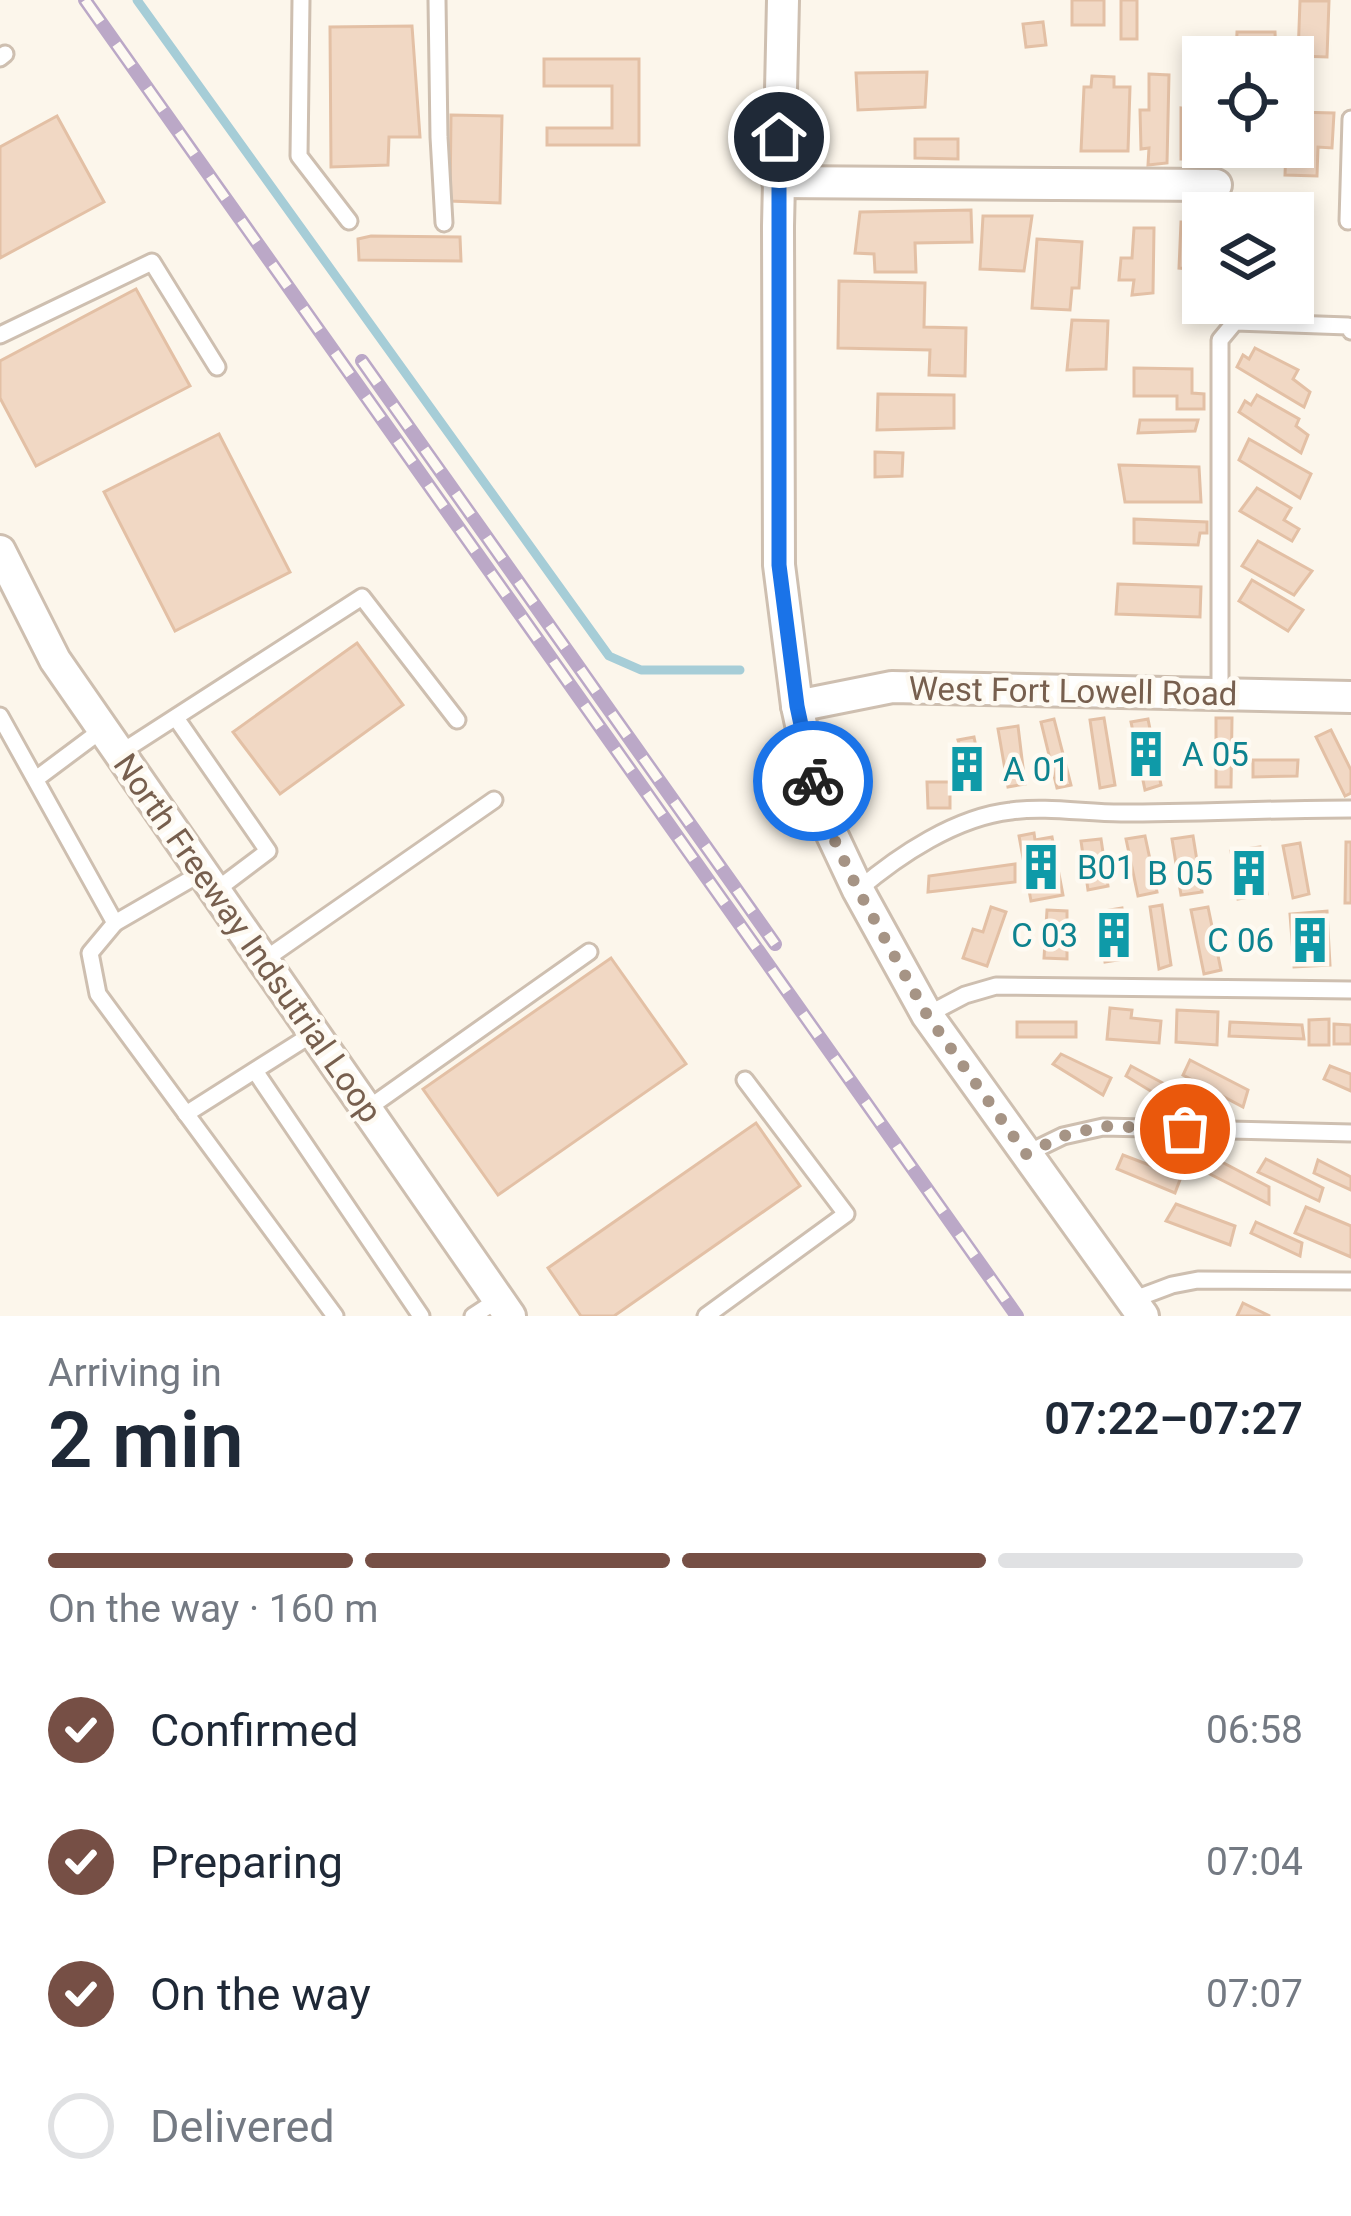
<!DOCTYPE html>
<meta charset="utf-8">
<style>
body{margin:0;font-family:Roboto,sans-serif;background:#f2f2f3;color:#1f2937;height:100vh;display:flex;flex-direction:column;font-size:45px;white-space:nowrap}
*{box-sizing:border-box;margin:0}
p{font-size:39px;color:#747a83}
.icon{flex:none;width:66px;height:66px;fill:none;stroke:currentColor;stroke-width:2;stroke-linecap:round;stroke-linejoin:round}
.map{position:relative;height:1316px;overflow:hidden}
.sheet{display:flex;flex-direction:column;background:#fff;flex:1}
.sheet>*{flex:none}
.buttons{position:absolute;left:1182px;top:36px;display:grid;gap:24px}
.buttons a{display:grid;place-items:center;width:132px;height:132px;border-radius:0px;background:#fff;box-shadow:0 6px 18px #0003;font-size:60px}
.pin{position:absolute;display:grid;place-items:center;width:102px;height:102px;color:#fff;margin:-51px;border:6px solid #fff;border-radius:50%;box-shadow:0 3px 12px #0007}
.courier{position:absolute;display:grid;place-items:center;width:120px;height:120px;margin:-60px;border:9px solid #1a73e8;border-radius:50%;background:#fff;color:#222;box-shadow:0 3px 15px #0007}
.headline em{font-style:normal;font-weight:600}
.headline div{display:flex;flex-direction:column-reverse}
.headline{display:flex;align-items:center;justify-content:space-between;height:204px;padding:0 48px}
h1{font-size:78px;font-weight:600;line-height:90px}
.bar{display:grid;grid-template-columns:repeat(4,1fr);gap:18px 12px;align-content:center;height:144px;padding:0 48px}
.bar i{height:15px;border-radius:9px;background:#e0e1e3}
.bar .selected{background:#764f45}
.bar p{grid-column:span 4}
ol{padding:0 48px;list-style:none}
li{display:flex;align-items:center;gap:36px;height:132px}
li p{margin-inline-start:auto}
li .icon{padding:12px;border-radius:50%;background:#764f45;color:#fff;stroke-width:4}
li:last-child{color:#747a83}
li i{width:66px;height:66px;border:6px solid #e0e1e3;border-radius:50%}
.map>svg:first-child{display:block}
.lines{fill:none;stroke-linecap:round;stroke-linejoin:round}
.stream{stroke:#a6cdd7;stroke-width:9}
.building{fill:#f1d8c4;stroke:#e3c0a5;stroke-width:3}
.service-casing{stroke:#cebfb0;stroke-width:21}
.minor-casing{stroke:#cebfb0;stroke-width:36}
.service{stroke:#fff;stroke-width:15}
.minor{stroke:#fff;stroke-width:30}
.rail-casing{stroke:#bba8c7;stroke-width:14}
.rail{stroke:#fefaf2;stroke-width:9;stroke-dasharray:27;stroke-linecap:butt}
.done{stroke:#a69485;stroke-width:12;stroke-dasharray:0 21.6}
.route{stroke:#1a73e8;stroke-width:15}
.labels{text-anchor:middle;dominant-baseline:central;stroke-width:9;stroke-linejoin:round;paint-order:stroke}
.street-label{font-size:33px;fill:#775f4e;stroke:#fefaf2}
.culture-label{font-size:33px;fill:#0d838f;stroke:#fefaf2;text-anchor:start}
</style>
<div class="map">
<svg width="1351" height="1316" viewBox="0 0 1351 1316">
<rect width="100%" height="100%" fill="#fcf6eb"/>
<g class="lines">
<polyline class="stream" points="137,0 609,656 641,670 740,670"/>
</g>
<g class="building">
<rect x="1072" y="0" width="32" height="25"/>
<rect x="1121" y="0" width="16" height="39"/>
<polygon points="1300,1 1329,1 1327,57 1298,56"/>
<polygon points="1043,22 1046,45 1026,47 1023,24"/>
<polygon points="412,26 420,137 389,137 388,165 331,167 330,27"/>
<polygon points="1237,32 1275,32 1276,57 1236,57"/>
<polygon points="544,59 639,59 639,145 547,145 547,128 612,128 612,86 544,86"/>
<polygon points="927,72 925,107 858,110 856,73"/>
<polygon points="1149,74 1169,75 1167,163 1148,165 1149,148 1141,149 1140,110 1149,110"/>
<polygon points="1193,74 1203,74 1203,147 1213,147 1213,159 1181,159 1181,108 1190,109"/>
<polygon points="1092,76 1114,77 1114,87 1130,87 1128,151 1081,151 1084,87 1091,87"/>
<polygon points="1293,112 1334,113 1332,148 1318,147 1317,176 1285,175 1286,147 1293,147"/>
<polygon points="451,115 502,116 500,203 450,201"/>
<polygon points="57,116 104,202 0,258 0,147"/>
<polygon points="915,139 958,139 958,159 915,158"/>
<polygon points="971,210 972,242 915,243 916,272 875,272 874,254 855,253 860,212"/>
<polygon points="983,216 1032,216 1024,271 980,269"/>
<polygon points="1181,222 1203,223 1203,270 1179,268"/>
<polygon points="1134,228 1154,228 1153,293 1132,295 1134,280 1119,280 1121,258 1132,258"/>
<polygon points="371,236 460,237 461,261 359,260 358,239"/>
<polygon points="1037,239 1082,242 1079,288 1072,288 1070,310 1032,308"/>
<polygon points="839,281 925,283 924,327 966,328 965,376 929,375 930,350 838,348"/>
<polygon points="136,289 190,386 36,466 0,398 0,361"/>
<polygon points="1072,320 1108,321 1106,369 1067,370"/>
<polygon points="1255,348 1298,370 1293,379 1310,392 1304,407 1237,367 1243,355 1249,359"/>
<polygon points="1134,368 1192,369 1192,393 1204,394 1204,409 1177,409 1177,396 1134,396"/>
<polygon points="878,394 954,395 954,428 877,430"/>
<polygon points="1257,395 1299,419 1296,426 1308,435 1301,453 1239,412 1245,401 1251,405"/>
<polygon points="1140,420 1198,420 1195,431 1138,433"/>
<polygon points="219,434 290,572 175,631 104,492"/>
<polygon points="1249,439 1311,474 1300,498 1239,460"/>
<polygon points="875,452 903,453 902,476 875,477"/>
<polygon points="1119,465 1199,467 1201,502 1125,502"/>
<polygon points="1257,488 1291,508 1284,520 1299,529 1292,541 1240,511"/>
<polygon points="1134,519 1207,522 1207,533 1200,533 1198,545 1134,543"/>
<polygon points="1258,541 1312,571 1294,595 1242,566"/>
<polygon points="1252,580 1303,610 1288,631 1239,601"/>
<polygon points="1118,584 1201,587 1200,617 1116,614"/>
<polygon points="357,643 403,705 280,794 233,732"/>
<polygon points="1104,718 1115,785 1100,788 1090,720"/>
<polygon points="1216,718 1232,718 1231,787 1216,787"/>
<polygon points="1054,719 1071,785 1057,788 1041,722"/>
<polygon points="1148,719 1161,785 1145,790 1131,722"/>
<polygon points="1018,726 1025,784 1008,787 998,729"/>
<polygon points="1331,730 1351,770 1351,793 1345,796 1316,737"/>
<polygon points="974,737 984,786 958,792 950,753 961,750 958,740"/>
<polygon points="1253,760 1298,760 1297,776 1253,777"/>
<polygon points="927,782 950,782 950,808 928,808"/>
<polygon points="1034,833 1035,840 1052,837 1063,895 1031,901 1019,836"/>
<polygon points="1145,836 1157,892 1138,896 1126,839"/>
<polygon points="1193,836 1202,892 1181,895 1172,839"/>
<polygon points="1101,839 1108,886 1088,890 1081,841"/>
<polygon points="1346,842 1351,842 1351,903 1345,903"/>
<polygon points="1300,843 1309,894 1293,898 1283,846"/>
<polygon points="1260,847 1267,894 1238,899 1231,851"/>
<polygon points="1015,864 1015,882 928,892 929,876"/>
<polygon points="1162,905 1171,965 1159,969 1150,907"/>
<polygon points="991,907 1006,912 987,966 963,958 973,929 983,932"/>
<polygon points="1208,907 1221,970 1204,974 1191,910"/>
<polygon points="1122,908 1130,958 1105,962 1098,912"/>
<polygon points="1047,910 1067,911 1067,959 1044,958"/>
<polygon points="1327,911 1330,965 1294,967 1290,914"/>
<polygon points="611,958 686,1064 498,1195 423,1089"/>
<polygon points="1110,1008 1132,1010 1131,1018 1161,1021 1159,1043 1107,1039"/>
<polygon points="1177,1010 1218,1012 1217,1045 1176,1042"/>
<polygon points="1329,1019 1329,1045 1309,1045 1309,1020"/>
<rect x="1017" y="1022" width="59" height="15"/>
<polygon points="1230,1022 1302,1025 1304,1039 1229,1036"/>
<polygon points="1334,1024 1351,1025 1351,1044 1334,1044"/>
<polygon points="1061,1054 1111,1078 1103,1095 1053,1064"/>
<polygon points="1190,1060 1248,1090 1243,1107 1183,1075"/>
<polygon points="1131,1066 1174,1089 1167,1101 1126,1076"/>
<polygon points="1330,1066 1351,1074 1351,1091 1324,1079"/>
<polygon points="756,1123 800,1186 614,1316 581,1316 548,1268"/>
<polygon points="1201,1151 1269,1187 1269,1204 1192,1165"/>
<polygon points="1123,1155 1181,1177 1175,1193 1117,1169"/>
<polygon points="1266,1159 1323,1188 1319,1201 1258,1172"/>
<polygon points="1318,1160 1351,1177 1351,1190 1314,1173"/>
<polygon points="1176,1204 1235,1226 1230,1245 1166,1221"/>
<polygon points="1306,1207 1351,1226 1351,1257 1295,1233"/>
<polygon points="1256,1222 1302,1243 1300,1256 1251,1233"/>
<polygon points="1243,1303 1270,1316 1237,1316"/>
</g>
<g class="lines">
<defs>
<g id="service">
<polyline points="301,0 299,156 349,221"/>
<polyline points="437,0 439,137 444,223"/>
<polyline points="0,58 5,54"/>
<polyline points="1348,221 1351,119"/>
<polyline points="0,335 152,262 217,367"/>
<polyline points="1220,694 1220,340 1235,322 1348,326 1351,331"/>
<polyline points="0,716 115,923 203,872"/>
<polyline points="176,718 268,851 215,891"/>
<polyline points="120,753 362,597 457,720"/>
<polyline points="36,779 103,729"/>
<path d="M858 890C899 855 956 817 1011 811 1045 806 1086 813 1121 813 1198 813 1274 809 1351 809"/>
<polyline points="115,923 90,953 98,994 335,1316"/>
<polyline points="264,960 494,800"/>
<polyline points="927,1015 965,995 996,986 1351,990"/>
<polyline points="255,1071 421,1316"/>
<polyline points="367,1109 589,952"/>
<polyline points="186,1114 314,1033"/>
<polyline points="1026,1154 1063,1136 1103,1127 1351,1133"/>
<polyline points="1132,1300 1172,1285 1198,1280 1351,1281"/>
<polyline points="473,1316 499,1299"/>
<polyline points="706,1316 846,1214 745,1080"/>
</g>
<g id="minor">
<polyline points="783,0 778,226 779,565 797,706 819,807 858,890 927,1015 1143,1316"/>
<polyline points="778,182 1216,185"/>
<polyline points="0,551 55,660 510,1316"/>
<polyline points="797,706 892,687 1351,697"/>
</g>
</defs>
<use href="#service" class="service-casing"/>
<use href="#minor" class="minor-casing"/>
<use href="#service" class="service"/>
<use href="#minor" class="minor"/>
<defs>
<g id="rail">
<polyline points="85,0 1017,1316"/>
<polyline points="362,361 775,944"/>
</g>
</defs>
<use href="#rail" class="rail-casing"/>
<use href="#rail" class="rail"/>
</g>
<g class="lines">
<polyline class="done" points="813,781 819,807 858,890 927,1015 1026,1154 1063,1136 1103,1126 1185,1129"/>
<polyline class="route" points="779,137 779,565 797,706 813,781"/>
</g>
<defs>
<symbol id="building-bare" viewBox="-9 -9 18 18"><path d="M-4-6H4V6H1V3H-1V6H-4ZM-2.5-4.3h1.7v1.8h-1.7ZM.8-4.3h1.7v1.8H.8ZM-2.5-1h1.7V.8h-1.7ZM.8-1h1.7V.8H.8Z" fill="#0f9aa8" stroke="#fefaf2" stroke-width="2.5" paint-order="stroke"/></symbol>
</defs>
<g fill-rule="evenodd">
<use href="#building-bare" x="1113" y="721" width="66" height="66"/>
<use href="#building-bare" x="934" y="736" width="66" height="66"/>
<use href="#building-bare" x="1008" y="834" width="66" height="66"/>
<use href="#building-bare" x="1216" y="840" width="66" height="66"/>
<use href="#building-bare" x="1081" y="902" width="66" height="66"/>
<use href="#building-bare" x="1277" y="907" width="66" height="66"/>
</g>
<g class="labels">
<g class="street-label">
<text transform="translate(1073 691) rotate(1)">West Fort Lowell Road</text>
<text transform="translate(248 938) rotate(55)">North Freeway Indsutrial Loop</text>
</g>
<g class="culture-label">
<text x="1182" y="754">A 05</text>
<text x="1003" y="769">A 01</text>
<text x="1077" y="867">B01</text>
<text x="1213" y="873" text-anchor="end">B 05</text>
<text x="1078" y="935" text-anchor="end">C 03</text>
<text x="1274" y="940" text-anchor="end">C 06</text>
</g>
</g>
</svg>
<div class="buttons">
<a><svg class="icon" aria-label="locate" viewBox="0 0 24 24"><circle cx="12" cy="12" r="6"/><path d="M12 2v4M12 18v4M2 12h4M18 12h4"/></svg></a>
<a><svg class="icon" aria-label="layers" viewBox="0 0 24 24"><path d="M12 4l9 5-9 5-9-5zM3 14l9 5 9-5"/></svg></a>
</div>
<div class="pin" style="left:1185px;top:1129px;background:#ea580c"><svg class="icon" aria-label="bag" viewBox="0 0 24 24"><path d="M5 8h14l-1 12H6zM9 8a3 3 0 0 1 6 0"/></svg></div>
<div class="pin" style="left:779px;top:137px;background:#1f2937"><svg class="icon" aria-label="home" viewBox="0 0 24 24"><path d="M3 11l9-7 9 7M6 9v11h12V9"/></svg></div>
<div class="courier" style="left:813px;top:781px"><svg class="icon" aria-label="bike" viewBox="0 0 24 24"><circle cx="6" cy="16" r="4"/><circle cx="18" cy="16" r="4"/><path d="M6 16l4-8h5l3 8M10 8l3 8H6M13 5h3"/></svg></div>
</div>
<section class="sheet">
<div class="headline"><div><h1>2 min</h1><p>Arriving in</p></div><em>07:22–07:27</em></div>
<div class="bar"><i class="selected"></i><i class="selected"></i><i class="selected"></i><i></i><p>On the way · 160 m</p></div>
<ol>
<li><svg class="icon" aria-label="check" viewBox="0 0 24 24"><path d="M5 12l5 5 9-10"/></svg>Confirmed<p>06:58</p></li>
<li><svg class="icon" aria-label="check" viewBox="0 0 24 24"><path d="M5 12l5 5 9-10"/></svg>Preparing<p>07:04</p></li>
<li><svg class="icon" aria-label="check" viewBox="0 0 24 24"><path d="M5 12l5 5 9-10"/></svg>On the way<p>07:07</p></li>
<li><i></i>Delivered</li>
</ol>
</section>
